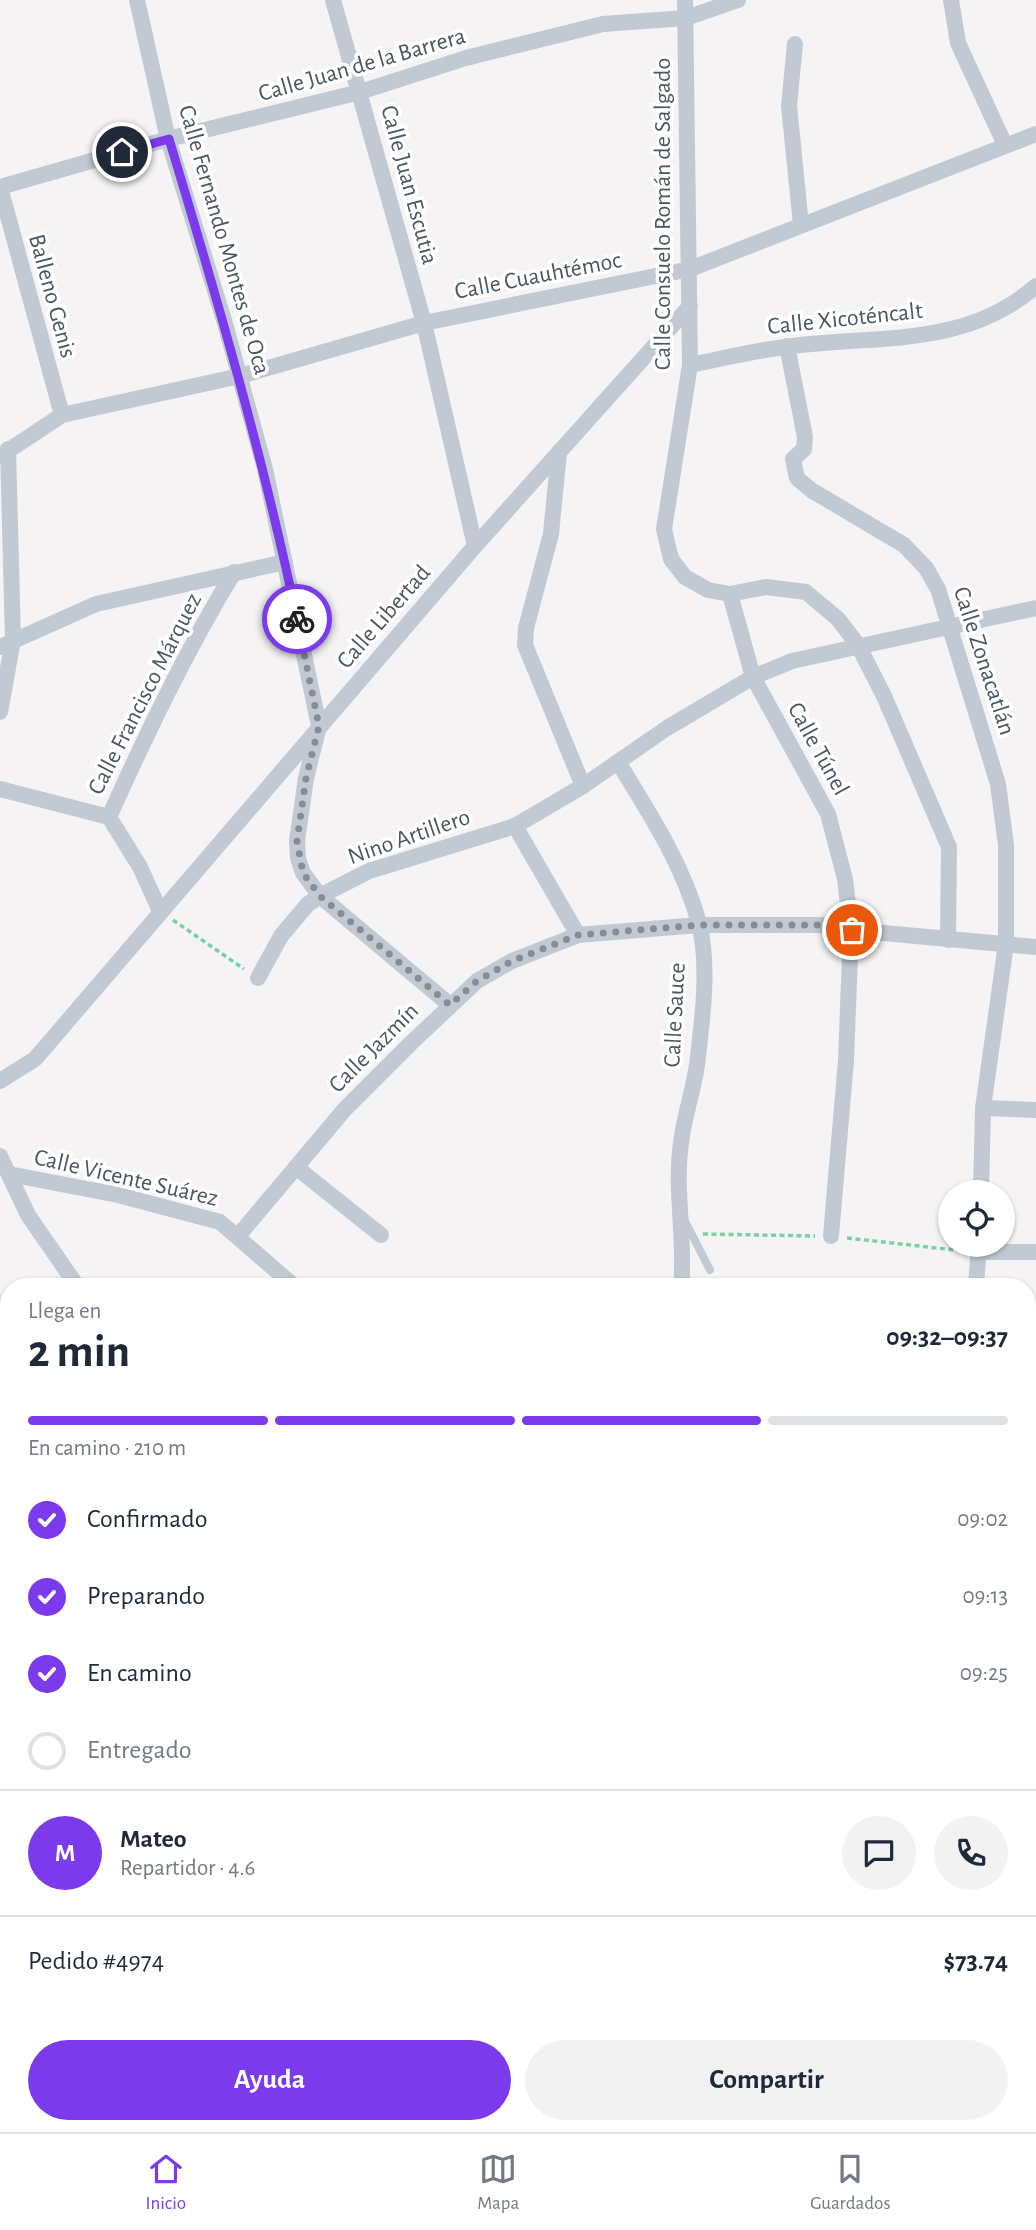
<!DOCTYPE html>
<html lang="es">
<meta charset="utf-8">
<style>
body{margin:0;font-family:"Alegreya Sans",sans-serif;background:#f2f2f3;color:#1f2937;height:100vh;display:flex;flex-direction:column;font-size:26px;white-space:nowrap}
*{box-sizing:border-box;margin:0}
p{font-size:23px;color:#747a83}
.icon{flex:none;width:38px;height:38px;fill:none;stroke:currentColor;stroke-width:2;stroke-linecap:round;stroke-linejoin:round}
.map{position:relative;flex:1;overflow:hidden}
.details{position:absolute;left:0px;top:1278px;width:1036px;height:856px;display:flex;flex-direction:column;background:#fff;border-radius:28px 28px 0 0;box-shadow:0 2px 5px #0004}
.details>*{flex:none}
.tools{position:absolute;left:938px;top:1180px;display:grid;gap:14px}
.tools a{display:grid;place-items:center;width:77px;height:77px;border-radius:50%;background:#fff;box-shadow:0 2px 5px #0004;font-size:35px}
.pin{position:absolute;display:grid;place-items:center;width:60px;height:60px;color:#fff;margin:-30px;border:4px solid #fff;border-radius:50%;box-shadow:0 2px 7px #0007}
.courier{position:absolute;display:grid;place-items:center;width:70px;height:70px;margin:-35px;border:5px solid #7c3aed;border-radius:50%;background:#fff;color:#222;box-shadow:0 2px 9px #0007}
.head em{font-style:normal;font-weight:600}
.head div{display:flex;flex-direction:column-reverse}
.head{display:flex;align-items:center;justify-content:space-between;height:119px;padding:0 28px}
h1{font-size:46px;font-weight:600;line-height:52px}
.bar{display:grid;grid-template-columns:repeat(4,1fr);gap:10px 7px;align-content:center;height:84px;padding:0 28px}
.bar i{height:9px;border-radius:5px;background:#e0e1e3}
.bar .selected{background:#7c3aed}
.bar p{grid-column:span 4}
.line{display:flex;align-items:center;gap:18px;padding:0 28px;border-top:2px solid #e0e1e3}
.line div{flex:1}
.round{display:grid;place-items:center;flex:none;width:74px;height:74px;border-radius:37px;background:#f2f2f3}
ol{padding:0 28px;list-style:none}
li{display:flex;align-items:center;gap:21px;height:77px}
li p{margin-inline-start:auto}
li .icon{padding:7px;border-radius:50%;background:#7c3aed;color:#fff;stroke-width:4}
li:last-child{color:#747a83}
li i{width:38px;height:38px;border:4px solid #e0e1e3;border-radius:50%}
.button{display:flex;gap:14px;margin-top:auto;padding:14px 28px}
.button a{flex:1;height:80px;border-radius:42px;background:#7c3aed;color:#fff;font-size:28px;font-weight:600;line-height:80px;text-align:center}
.button a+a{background:#f2f2f3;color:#1f2937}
.tabs{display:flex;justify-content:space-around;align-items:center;height:98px;border-top:2px solid #e0e1e3;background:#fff;font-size:19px;color:#747a83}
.tabs a{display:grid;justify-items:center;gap:4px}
.tabs .selected{color:#7c3aed}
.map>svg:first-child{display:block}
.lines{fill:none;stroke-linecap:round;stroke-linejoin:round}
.path{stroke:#7ad0a6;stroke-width:3.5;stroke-dasharray:5 3.5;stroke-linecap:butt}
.lane{stroke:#c1cad2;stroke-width:8}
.street{stroke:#c1cad2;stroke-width:16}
.done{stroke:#868d94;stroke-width:7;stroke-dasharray:0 12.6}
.route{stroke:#7c3aed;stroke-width:9}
.labels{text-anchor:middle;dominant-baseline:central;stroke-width:7;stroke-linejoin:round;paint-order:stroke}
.street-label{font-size:24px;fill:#4a5661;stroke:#fff}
</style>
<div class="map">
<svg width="1036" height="2132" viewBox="0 0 1036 2132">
<rect width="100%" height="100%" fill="#f5f3f3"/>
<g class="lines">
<g class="path">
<polyline points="173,920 244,969"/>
<polyline points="703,1234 815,1236"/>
<polyline points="847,1238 964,1251"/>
</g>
<polyline class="lane" points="686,1223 710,1270"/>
<g class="street">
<polyline points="137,0 168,139 224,320 265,469 319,726 306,778 297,841 298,858 303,873 320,896 450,1005"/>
<polyline points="333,0 424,323 475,546"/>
<polyline points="685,0 690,365 664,529 671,559 685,577 708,590 730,594 766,587 806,592 838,619 858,645 884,696 949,847 948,940"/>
<polyline points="951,0 958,43 1005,145"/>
<polyline points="795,44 789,106 801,225"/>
<polyline points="0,187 168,139 360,92 466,58 603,24 686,18 738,0"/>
<polyline points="0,187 62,415"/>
<polyline points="787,346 805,437 804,449 793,459 797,478 811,490 904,545 926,568 938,589 998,784 1006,845 1006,944 983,1108 981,1192"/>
<path d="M690 365C721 359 753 351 785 347 872 334 963 350 1036 286"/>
<polyline points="559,452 551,534 526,628 525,645 583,786"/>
<polyline points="0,456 62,415 240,376 424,323 690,269 1036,134"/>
<polyline points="730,594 753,677 828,814 845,879 851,930 846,1060 831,1236"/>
<polyline points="0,647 96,604 285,562"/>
<polyline points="0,712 13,640 8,449"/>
<path d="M618 762C649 812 683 865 699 923 710 967 702 1021 697 1065 693 1092 684 1117 681 1143 674 1191 686 1240 681 1286"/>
<polyline points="0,789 109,817"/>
<path d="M109 817C147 733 186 651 234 572"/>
<polyline points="109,817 140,867 160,911"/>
<polyline points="515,826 578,935"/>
<polyline points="258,978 281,936 308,904 320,896 369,871 515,826 583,786 667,728 753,677 792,661 1036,608"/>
<polyline points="0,1081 35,1059 475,546 690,306"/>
<polyline points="983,1108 1036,1110"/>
<polyline points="0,1156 28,1215 77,1286"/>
<polyline points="297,1168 381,1235"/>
<polyline points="9,1174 118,1195 220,1222 294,1286"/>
<polyline points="238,1236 345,1109 410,1044 477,981 512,961 578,935 699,925 833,925 851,930 1036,947"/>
<polyline points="979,1252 1036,1252"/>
<polyline points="976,1286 979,1244"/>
<polyline points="1027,1400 1036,1400"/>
<polyline points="1027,1874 1036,1876"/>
</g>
</g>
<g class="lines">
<polyline class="done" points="297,619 319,726 306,778 297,841 303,873 320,896 450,1005 477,981 512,961 578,935 699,925 833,925 852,930"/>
<path class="route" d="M122 152 169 139C217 298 263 456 297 619"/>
</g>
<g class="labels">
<g class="street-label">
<text transform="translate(362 65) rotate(-16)">Calle Juan de la Barrera</text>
<text transform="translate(409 185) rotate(75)">Calle Juan Escutia</text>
<text transform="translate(663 214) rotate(-90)">Calle Consuelo Román de Salgado</text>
<text transform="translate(224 240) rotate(74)">Calle Fernando Montes de Oca</text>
<text transform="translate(538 276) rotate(-11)">Calle Cuauhtémoc</text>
<text transform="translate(52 296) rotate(75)">Balleno Genis</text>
<text transform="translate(845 319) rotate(-6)">Calle Xicoténcalt</text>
<text transform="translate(384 617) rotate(-49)">Calle Libertad</text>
<text transform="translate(984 661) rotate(72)">Calle Zonacatlán</text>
<text transform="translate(145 694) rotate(-63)">Calle Francisco Márquez</text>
<text transform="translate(818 749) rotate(61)">Calle Túnel</text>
<text transform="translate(409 837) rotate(-19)">Nino Artillero</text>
<text transform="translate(675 1015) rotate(-87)">Calle Sauce</text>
<text transform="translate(374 1048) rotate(-45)">Calle Jazmín</text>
<text transform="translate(126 1178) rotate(13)">Calle Vicente Suárez</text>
</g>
</g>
</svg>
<div class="tools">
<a><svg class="icon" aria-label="locate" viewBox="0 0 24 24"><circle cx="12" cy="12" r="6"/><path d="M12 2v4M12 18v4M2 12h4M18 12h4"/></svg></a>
</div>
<div class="pin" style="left:852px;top:930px;background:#ea580c"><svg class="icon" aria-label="bag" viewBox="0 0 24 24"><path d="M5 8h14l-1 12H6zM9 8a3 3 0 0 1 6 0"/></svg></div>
<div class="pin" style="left:122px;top:152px;background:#1f2937"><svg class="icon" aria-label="home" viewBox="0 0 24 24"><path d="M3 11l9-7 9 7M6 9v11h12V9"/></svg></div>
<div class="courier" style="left:297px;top:619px"><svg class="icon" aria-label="bike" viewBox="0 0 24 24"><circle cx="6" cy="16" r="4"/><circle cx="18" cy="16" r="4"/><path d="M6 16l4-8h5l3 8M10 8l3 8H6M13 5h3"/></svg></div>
<section class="details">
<div class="head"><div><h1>2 min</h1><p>Llega en</p></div><em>09:32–09:37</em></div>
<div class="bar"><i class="selected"></i><i class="selected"></i><i class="selected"></i><i></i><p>En camino · 210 m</p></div>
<ol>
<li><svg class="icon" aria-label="check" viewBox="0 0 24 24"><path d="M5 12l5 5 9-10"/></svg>Confirmado<p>09:02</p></li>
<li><svg class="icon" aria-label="check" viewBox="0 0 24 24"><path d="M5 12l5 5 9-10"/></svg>Preparando<p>09:13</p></li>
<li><svg class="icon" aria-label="check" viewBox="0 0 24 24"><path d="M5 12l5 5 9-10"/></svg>En camino<p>09:25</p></li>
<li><i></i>Entregado</li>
</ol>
<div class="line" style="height:126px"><b class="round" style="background:#7c3aed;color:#fff">M</b><div><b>Mateo</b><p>Repartidor · 4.6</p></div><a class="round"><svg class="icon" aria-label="chat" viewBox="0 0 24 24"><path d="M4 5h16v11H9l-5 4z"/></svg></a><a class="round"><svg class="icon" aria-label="phone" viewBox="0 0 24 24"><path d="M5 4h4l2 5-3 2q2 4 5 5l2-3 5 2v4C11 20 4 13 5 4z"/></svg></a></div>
<div class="line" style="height:91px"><div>Pedido #4974</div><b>$73.74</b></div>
<div class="button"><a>Ayuda</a><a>Compartir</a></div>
</section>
</div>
<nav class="tabs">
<a class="selected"><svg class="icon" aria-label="home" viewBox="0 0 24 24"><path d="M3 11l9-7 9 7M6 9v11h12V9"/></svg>Inicio</a>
<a><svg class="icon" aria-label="map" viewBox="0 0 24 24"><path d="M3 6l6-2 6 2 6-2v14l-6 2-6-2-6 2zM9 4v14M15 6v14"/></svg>Mapa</a>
<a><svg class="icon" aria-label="saved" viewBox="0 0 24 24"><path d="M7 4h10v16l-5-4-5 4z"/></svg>Guardados</a>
</nav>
